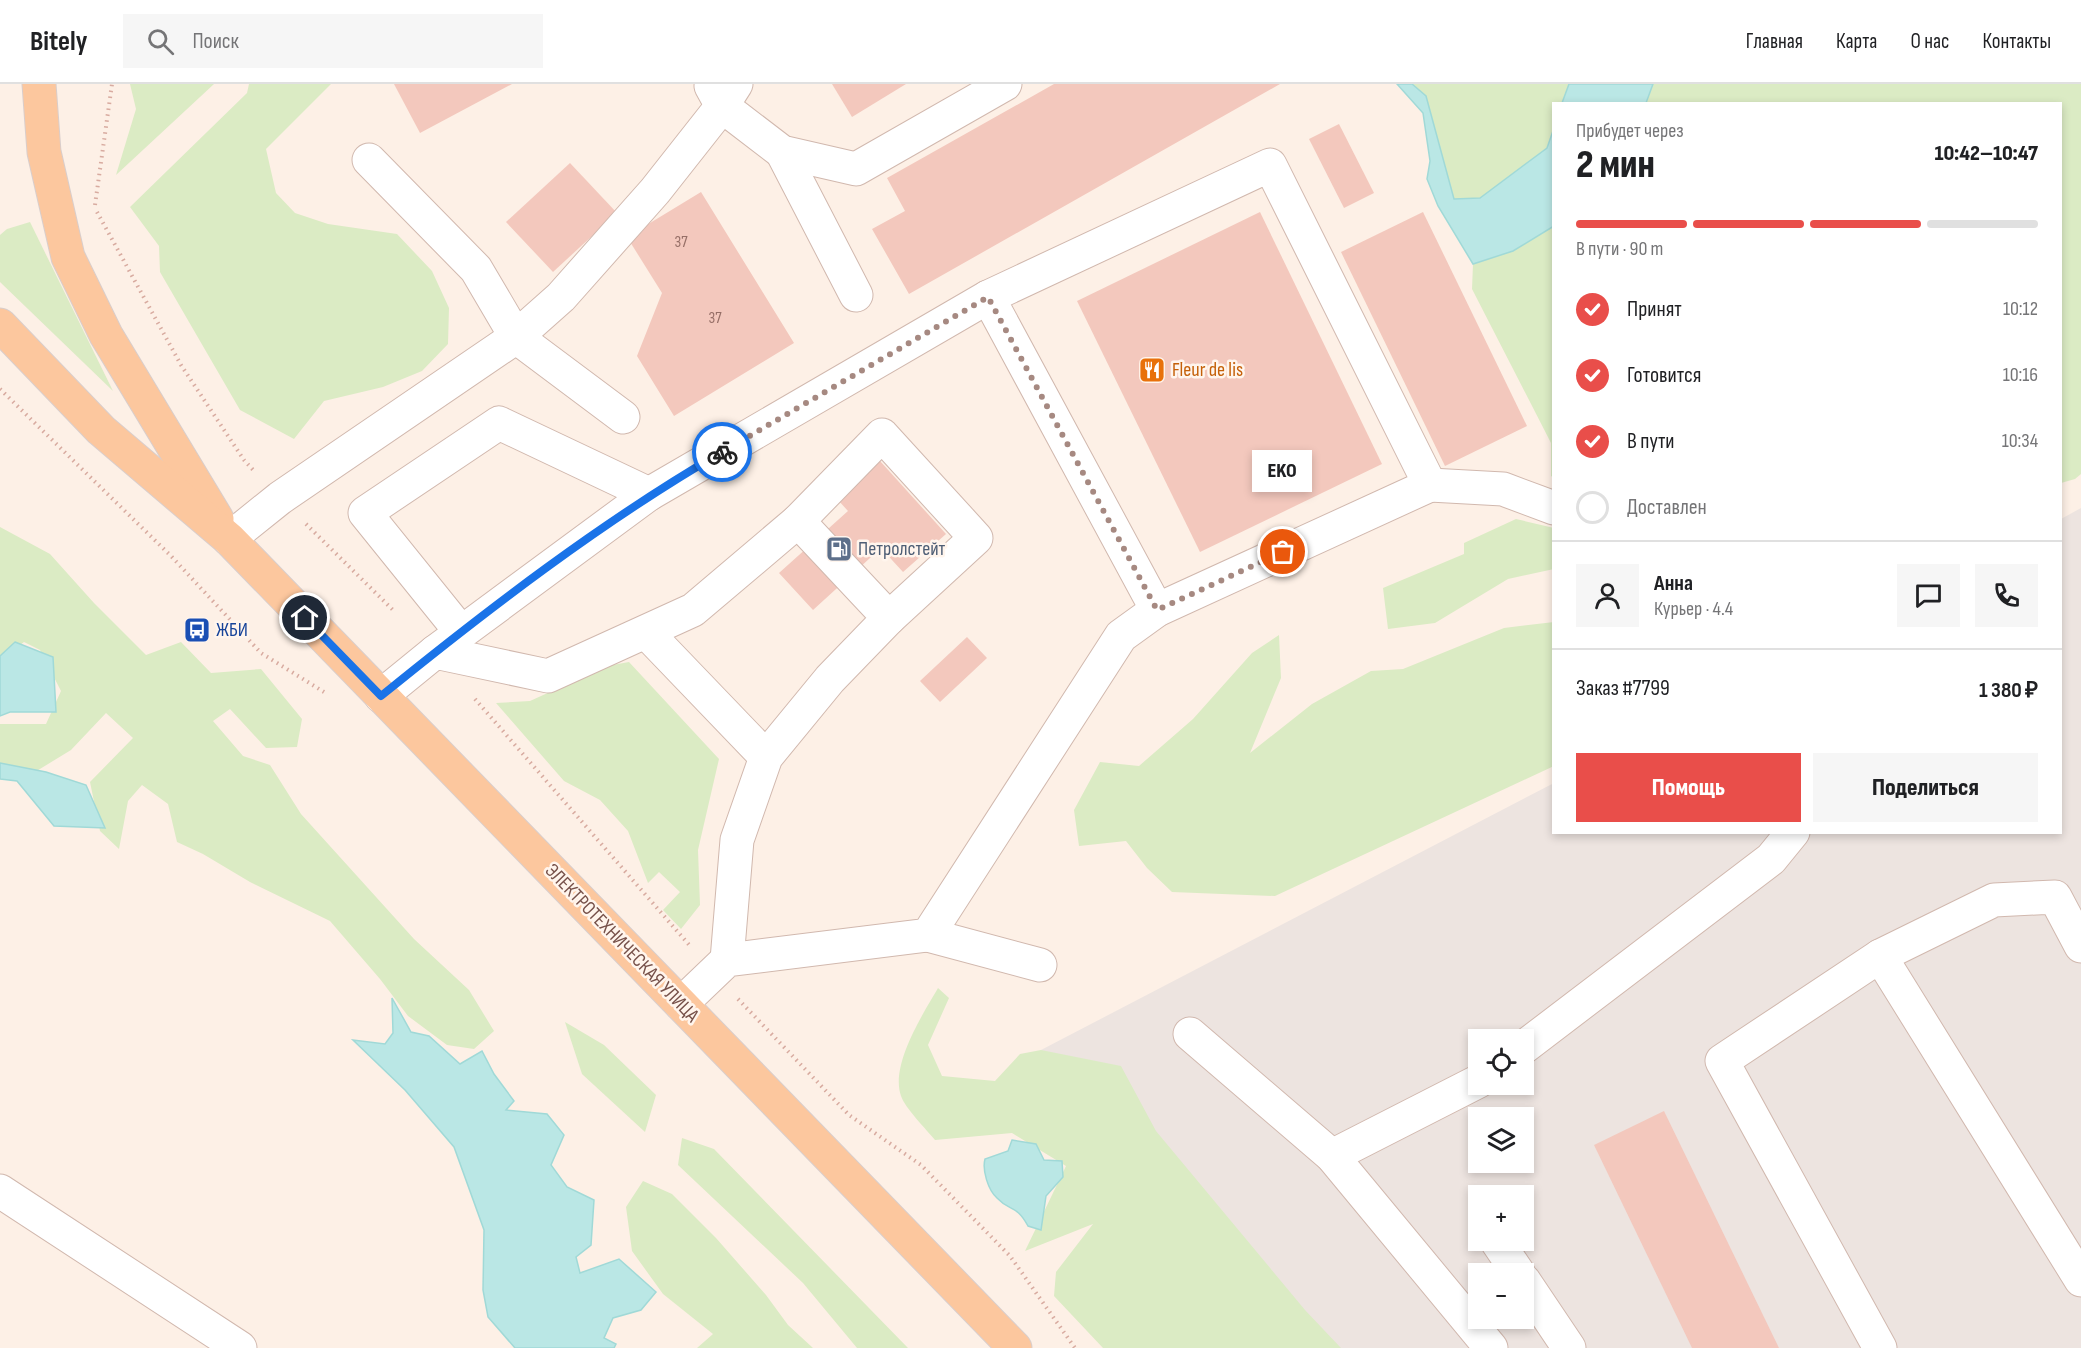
<!DOCTYPE html>
<html lang="ru">
<meta charset="utf-8">
<style>
body{margin:0;font-family:"Sofia Sans Condensed",sans-serif;background:#f6f6f6;color:#202124;height:100vh;display:flex;flex-direction:column;font-size:22px;white-space:nowrap}
*{box-sizing:border-box;margin:0}
p{font-size:20px;color:#757577}
.icon{flex:none;width:33px;height:33px;fill:none;stroke:currentColor;stroke-width:2;stroke-linecap:round;stroke-linejoin:round}
.map{position:relative;flex:1;overflow:hidden}
.drawer{position:absolute;left:1552px;top:18px;width:510px;height:732px;display:flex;flex-direction:column;background:#fff;border-radius:0px;box-shadow:0 3px 9px #0003}
.drawer>*{flex:none}
.buttons{position:absolute;left:1468px;top:945px;display:grid;gap:12px}
.buttons a{display:grid;place-items:center;width:66px;height:66px;border-radius:0px;background:#fff;box-shadow:0 3px 9px #0003;font-size:30px}
.pin{position:absolute;display:grid;place-items:center;width:51px;height:51px;color:#fff;margin:-26px;border:3px solid #fff;border-radius:50%;box-shadow:0 2px 6px #0007}
.courier{position:absolute;display:grid;place-items:center;width:60px;height:60px;margin:-30px;border:4px solid #1a73e8;border-radius:50%;background:#fff;color:#222;box-shadow:0 2px 8px #0007}
.bubble{position:absolute;height:42px;border-radius:0px;background:#fff;box-shadow:0 3px 9px #0003;font-size:20px;font-weight:800;line-height:42px;text-align:center}
.overview em{font-style:normal;font-weight:800}
.overview div{display:flex;flex-direction:column-reverse}
.overview{display:flex;align-items:center;justify-content:space-between;height:102px;padding:0 24px}
h1{font-size:39px;font-weight:800;line-height:45px}
.bar{display:grid;grid-template-columns:repeat(4,1fr);gap:9px 6px;align-content:center;height:72px;padding:0 24px}
.bar i{height:8px;border-radius:4px;background:#e0e0e0}
.bar .current{background:#e94e4a}
.bar p{grid-column:span 4}
.line{display:flex;align-items:center;gap:15px;padding:0 24px;border-top:2px solid #e0e0e0}
.line div{flex:1}
.round{display:grid;place-items:center;flex:none;width:63px;height:63px;border-radius:0px;background:#f6f6f6}
ol{padding:0 24px;list-style:none}
li{display:flex;align-items:center;gap:18px;height:66px}
li p{margin-inline-start:auto}
li .icon{padding:6px;border-radius:50%;background:#e94e4a;color:#fff;stroke-width:4}
li:last-child{color:#757577}
li i{width:33px;height:33px;border:3px solid #e0e0e0;border-radius:50%}
.primary-button{display:flex;gap:12px;margin-top:auto;padding:12px 24px}
.primary-button a{flex:1;height:69px;border-radius:0px;background:#e94e4a;color:#fff;font-size:24px;font-weight:800;line-height:69px;text-align:center}
.primary-button a+a{background:#f6f6f6;color:#202124}
header{display:flex;align-items:center;gap:36px;box-sizing:border-box;height:84px;padding:0 30px;background:#fff;border-bottom:2px solid #e0e0e0}
header strong{font-size:28px}
nav{display:flex;gap:33px;margin-inline-start:auto;font-size:21px}
.search{width:420px;height:54px;background:#f6f6f6;display:flex;align-items:center;gap:15px;box-sizing:border-box;padding:0 21px;border-radius:0px;color:#757577;font-size:22px}
.map>svg:first-child{display:block}
.industrial{fill:#ede4e0;fill-rule:evenodd}
.green{fill:#dbebc4}
.water{fill:#bae7e5;stroke:#a0d9d7;stroke-width:1.5}
.building{fill:#f3c8bd}
.lines{fill:none;stroke-linecap:round;stroke-linejoin:round}
.minor-casing{stroke:#d1b8ae;stroke-width:35}
.major-casing{stroke:#d9cecc;stroke-width:35}
.path{stroke:#d8aba0;stroke-width:4;stroke-dasharray:1.5 4.5;stroke-linecap:butt}
.minor{stroke:#fff;stroke-width:33}
.major{stroke:#fcc79e;stroke-width:33}
.done{stroke:#a68981;stroke-width:6;stroke-dasharray:0 10.8}
.route{stroke:#1a73e8;stroke-width:8}
.labels{text-anchor:middle;dominant-baseline:central;stroke-width:5;stroke-linejoin:round;paint-order:stroke}
.number-label{font-size:16px;fill:#966f67}
.food-label{font-size:20px;fill:#c56008;stroke:#fff5ed;text-anchor:start}
.service-label{font-size:20px;fill:#4e5e75;stroke:#fff5ed;text-anchor:start}
.transit-label{font-size:20px;fill:#164399;stroke:#fff5ed;text-anchor:start}
.street-label{font-size:20px;fill:#77514a;stroke:#fff5ed}
</style>
<header>
<strong>Bitely</strong>
<div class="search"><svg class="icon" aria-label="search" viewBox="0 0 24 24"><circle cx="10" cy="10" r="6"/><path d="M15 15l6 6"/></svg>Поиск</div>
<nav><a>Главная</a><a>Карта</a><a>О нас</a><a>Контакты</a></nav>
</header>
<div class="map">
<svg width="2081" height="1264" viewBox="0 0 2081 1264">
<rect width="100%" height="100%" fill="#fdf0e6"/>
<path class="industrial" d="M2081 424V1264H1329L1041 966 1554 699V748H2061V435ZM1479 956H1524V1000H1479ZM1479 1034H1524V1078H1479ZM1479 1112H1524V1156H1479ZM1479 1190H1524V1234H1479Z"/>
<g class="green">
<polygon points="130,0 214,0 116,91 136,25"/>
<polygon points="249,0 331,0 266,65 276,109 295,129 328,140 397,150 432,187 449,224 448,260 422,287 383,303 324,317 294,355 240,326 160,188 159,162 130,123 247,9"/>
<polygon points="1412,0 1569,0 1562,19 1554,20 1554,44 1547,64 1480,114 1454,115 1426,13"/>
<polygon points="1653,0 2081,0 2081,390 2075,395 2061,399 2061,20 1646,19"/>
<polygon points="30,138 113,307 0,198 0,151 7,145"/>
<polygon points="1554,142 1554,394 1551,392 1551,359 1472,205 1473,180 1513,167"/>
<polygon points="1516,435 1554,444 1554,485 1508,495 1435,539 1388,545 1383,504 1464,470 1464,459"/>
<polygon points="0,443 50,470 94,519 146,571 181,558 211,589 261,585 302,635 297,663 266,664 230,625 213,637 243,672 270,681 301,730 414,855 469,906 494,947 474,965 447,961 408,932 380,895 330,837 250,798 203,770 177,758 168,720 142,701 128,717 119,765 100,747 90,698 133,654 106,629 71,666 35,688 0,680 0,640 46,640 61,607 40,566 24,558 0,577"/>
<polygon points="1554,538 1554,682 1275,812 1172,808 1147,784 1126,757 1079,762 1074,726 1100,678 1139,682 1193,635 1252,569 1279,551 1281,594 1250,669 1312,620 1371,587 1403,585 1504,544"/>
<polygon points="629,578 719,675 698,766 700,821 681,845 663,826 680,808 659,788 648,799 628,747 600,716 564,697 496,619 530,617 607,582"/>
<path d="M938 904 949 914 928 961 942 992 995 997 1020 970 1041 966 1121 982 1156 1047 1305 1226 1341 1264H1103L1054 1212 1056 1188 1093 1140 1025 1167 1066 1082 1012 1049 935 1056C926 1045 905 1024 901 1012 890 981 923 930 938 904Z"/>
<polygon points="565,938 604,961 656,1011 645,1048 582,990"/>
<polygon points="682,1054 714,1065 908,1264 857,1264 803,1199 678,1081"/>
<polygon points="643,1097 672,1110 716,1154 766,1211 788,1241 813,1264 697,1264 713,1250 663,1210 632,1167 626,1123"/>
</g>
<g class="water">
<polygon points="1397,0 1412,0 1426,12 1454,115 1480,114 1547,64 1554,44 1554,142 1513,167 1473,180 1438,122 1427,95 1430,77 1423,29"/>
<polygon points="1569,0 1653,0 1646,19 1562,19"/>
<polygon points="15,558 53,573 56,628 10,628 0,632 0,572"/>
<polygon points="0,679 46,688 86,701 105,744 54,742 17,697 0,695"/>
<polygon points="392,914 411,948 429,952 460,980 482,967 494,990 514,1017 506,1026 547,1030 564,1051 551,1081 567,1103 594,1116 591,1161 576,1173 580,1189 619,1175 656,1208 641,1226 613,1234 604,1254 616,1260 614,1264 515,1264 488,1233 483,1206 484,1146 454,1063 405,1006 353,956 385,960 393,949"/>
<path d="M1012 1056 1036 1060 1044 1076 1062 1077 1063 1093 1046 1112 1041 1146 1028 1142C1016 1120 1010 1128 997 1114 988 1106 982 1086 985 1075L1008 1067Z"/>
</g>
<g class="building">
<polygon points="394,0 512,0 420,49"/>
<polygon points="832,0 906,0 852,33"/>
<polygon points="1054,0 1280,0 909,210 872,145 905,127 887,94"/>
<polygon points="1339,40 1374,109 1344,124 1309,55"/>
<polygon points="570,79 617,129 553,188 506,138"/>
<polygon points="701,108 794,259 674,332 637,272 662,209 627,153"/>
<polygon points="1260,128 1382,380 1200,468 1077,217"/>
<polygon points="1423,128 1527,342 1445,382 1341,168"/>
<polygon points="880,377 946,450 903,488 881,464 813,526 779,489 848,427 838,416"/>
<polygon points="967,553 987,574 940,618 920,597"/>
<polygon points="1664,1027 1779,1264 1692,1264 1594,1061"/>
</g>
<g class="lines">
<defs>
<g id="minor">
<polyline points="711,2 722,22 782,68 856,85 1005,0"/>
<polyline points="782,68 856,211"/>
<polyline points="369,76 476,185 516,253 623,333"/>
<polyline points="988,213 1157,526"/>
<polyline points="1430,401 1503,405 1554,424"/>
<polyline points="798,437 882,351 976,454 889,534"/>
<polyline points="229,455 280,414 516,253 561,213 655,107 722,22 736,0"/>
<polyline points="461,548 365,429 499,339 649,410"/>
<polyline points="646,548 766,673"/>
<polyline points="435,568 649,410 988,213 1270,81 1430,401 1157,526 1121,552 928,851 727,876 681,920"/>
<polyline points="381,612 435,568 548,592 693,526 798,437 889,534 830,595 766,673 737,756 727,876"/>
<polyline points="928,851 1040,881"/>
<polyline points="1880,872 2081,1196"/>
<polyline points="1190,950 1332,1072 1491,1264"/>
<polyline points="1524,963 1771,775 1793,748"/>
<polyline points="1332,1072 1479,997"/>
<polyline points="0,1107 240,1264"/>
<polyline points="1496,1156 1519,1190"/>
<polyline points="1524,1197 1569,1264"/>
<polyline points="1880,1264 1722,977 1880,872 1994,816 2055,813 2081,862"/>
</g>
<g id="major">
<polyline points="39,0 44,68 68,173 106,251 217,435"/>
<polyline points="0,241 101,346 229,455 1015,1264"/>
</g>
</defs>
<use href="#minor" class="minor-casing"/>
<use href="#major" class="major-casing"/>
<g class="path">
<polyline points="95,121 112,0"/>
<polyline points="97,128 181,281 244,376 255,388"/>
<polyline points="0,305 171,472 261,569 324,608"/>
<polyline points="306,440 395,528"/>
<polyline points="475,615 691,863"/>
<polyline points="738,915 849,1031 921,1081 1010,1172 1075,1264"/>
</g>
<use href="#minor" class="minor"/>
<use href="#major" class="major"/>
</g>
<g class="lines">
<polyline class="done" points="722,368 988,213 1157,526 1283,468"/>
<path class="route" d="M305 534 381 612C488 525 603 437 722 368"/>
</g>
<defs>
<symbol id="restaurant-square" viewBox="-11 -11 22 22"><rect x="-9" y="-9" width="18" height="18" rx="4" fill="#e8710a" stroke="#fff5ed"/><path d="M-5-6h1v4h1v-4h1v4h1v-4h1v5L-1.5 .5V6h-2V.5L-5-1ZM5-6V6H3V1.5H1.5Q1.5-4 5-6Z" fill="#fff"/></symbol>
<symbol id="fuel-square" viewBox="-11 -11 22 22"><rect x="-9" y="-9" width="18" height="18" rx="4" fill="#5c6f8a" stroke="#fff5ed"/><path d="M-5.5-6h7V0h2V4h1.3V-2.5L3-4.5l.8-.8L6-3V5H2.5V1h-1V6h-7ZM-4.2-4.7v3.2H.2V-4.7Z" fill="#fff"/></symbol>
<symbol id="bus-square" viewBox="-11 -11 22 22"><rect x="-9" y="-9" width="18" height="18" rx="4" fill="#1a4fb4" stroke="#fff5ed"/><path d="M-5-6H5V4H4V6H2V4H-2V6H-4V4H-5ZM-3.5-4V0h7V-4ZM-3.5 1.2v1.5H-2V1.2ZM2 1.2v1.5H3.5V1.2Z" fill="#fff"/></symbol>
</defs>
<g fill-rule="evenodd">
<use href="#restaurant-square" x="1137" y="271" width="30" height="30"/>
<use href="#fuel-square" x="824" y="450" width="30" height="30"/>
<use href="#bus-square" x="182" y="531" width="30" height="30"/>
</g>
<g class="labels">
<g class="number-label">
<text x="681" y="158">37</text>
<text x="715" y="234">37</text>
</g>
<g class="food-label">
<text x="1172" y="286">Fleur de lis</text>
</g>
<g class="service-label">
<text x="858" y="465">Петролстейт</text>
</g>
<g class="transit-label">
<text x="216" y="546">ЖБИ</text>
</g>
<g class="street-label">
<text transform="translate(622 859) rotate(46)">ЭЛЕКТРОТЕХНИЧЕСКАЯ УЛИЦА</text>
</g>
</g>
</svg>
<div class="buttons">
<a><svg class="icon" aria-label="locate" viewBox="0 0 24 24"><circle cx="12" cy="12" r="6"/><path d="M12 2v4M12 18v4M2 12h4M18 12h4"/></svg></a>
<a><svg class="icon" aria-label="layers" viewBox="0 0 24 24"><path d="M12 4l9 5-9 5-9-5zM3 14l9 5 9-5"/></svg></a>
<a>+</a>
<a>−</a>
</div>
<div class="pin" style="left:1283px;top:468px;background:#ea580c"><svg class="icon" aria-label="bag" viewBox="0 0 24 24"><path d="M5 8h14l-1 12H6zM9 8a3 3 0 0 1 6 0"/></svg></div>
<div class="pin" style="left:305px;top:534px;background:#1f2937"><svg class="icon" aria-label="home" viewBox="0 0 24 24"><path d="M3 11l9-7 9 7M6 9v11h12V9"/></svg></div>
<div class="courier" style="left:722px;top:368px"><svg class="icon" aria-label="bike" viewBox="0 0 24 24"><circle cx="6" cy="16" r="4"/><circle cx="18" cy="16" r="4"/><path d="M6 16l4-8h5l3 8M10 8l3 8H6M13 5h3"/></svg></div>
<div class="bubble" style="left:1252px;top:366px;width:60px">EKO</div>
<section class="drawer">
<div class="overview"><div><h1>2 мин</h1><p>Прибудет через</p></div><em>10:42–10:47</em></div>
<div class="bar"><i class="current"></i><i class="current"></i><i class="current"></i><i></i><p>В пути · 90 m</p></div>
<ol>
<li><svg class="icon" aria-label="check" viewBox="0 0 24 24"><path d="M5 12l5 5 9-10"/></svg>Принят<p>10:12</p></li>
<li><svg class="icon" aria-label="check" viewBox="0 0 24 24"><path d="M5 12l5 5 9-10"/></svg>Готовится<p>10:16</p></li>
<li><svg class="icon" aria-label="check" viewBox="0 0 24 24"><path d="M5 12l5 5 9-10"/></svg>В пути<p>10:34</p></li>
<li><i></i>Доставлен</li>
</ol>
<div class="line" style="height:108px"><a class="round"><svg class="icon" aria-label="person" viewBox="0 0 24 24"><circle cx="12" cy="8" r="4"/><path d="M4 21q1-7 8-7t8 7"/></svg></a><div><b>Анна</b><p>Курьер · 4.4</p></div><a class="round"><svg class="icon" aria-label="chat" viewBox="0 0 24 24"><path d="M4 5h16v11H9l-5 4z"/></svg></a><a class="round"><svg class="icon" aria-label="phone" viewBox="0 0 24 24"><path d="M5 4h4l2 5-3 2q2 4 5 5l2-3 5 2v4C11 20 4 13 5 4z"/></svg></a></div>
<div class="line" style="height:78px"><div>Заказ #7799</div><b>1 380 ₽</b></div>
<div class="primary-button"><a>Помощь</a><a>Поделиться</a></div>
</section>
</div>
